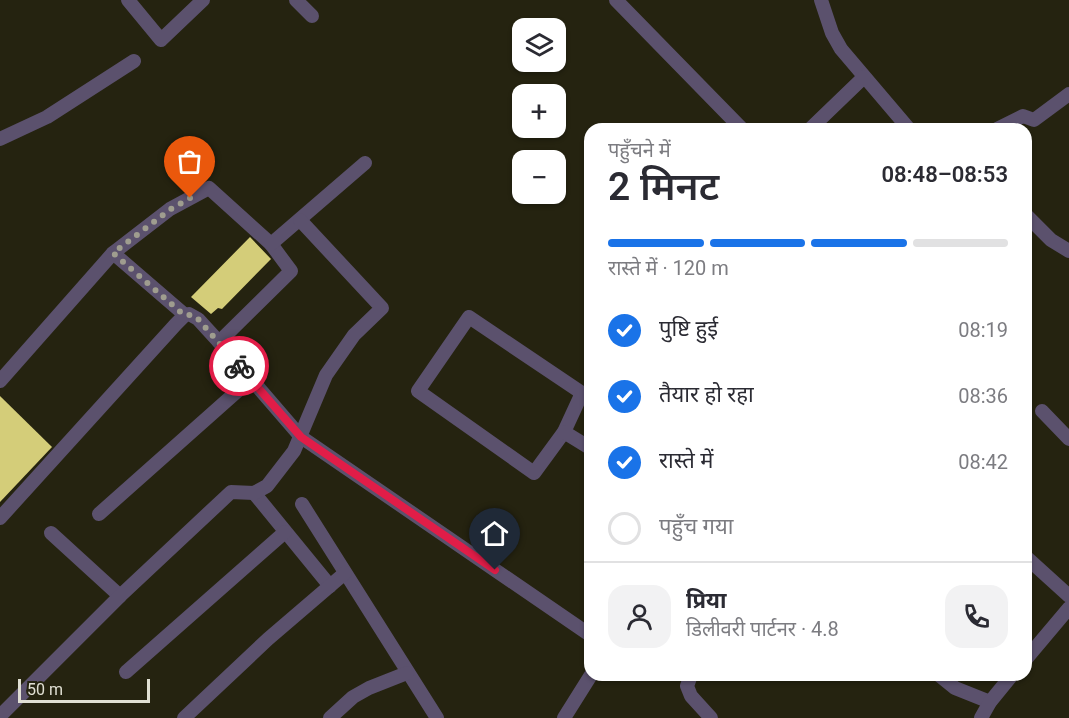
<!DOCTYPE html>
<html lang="hi">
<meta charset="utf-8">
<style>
body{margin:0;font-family:Roboto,"Noto Sans Devanagari",sans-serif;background:#f2f2f3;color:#2b2b33;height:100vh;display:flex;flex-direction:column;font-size:22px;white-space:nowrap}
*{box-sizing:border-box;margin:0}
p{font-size:20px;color:#7c7c81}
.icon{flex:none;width:33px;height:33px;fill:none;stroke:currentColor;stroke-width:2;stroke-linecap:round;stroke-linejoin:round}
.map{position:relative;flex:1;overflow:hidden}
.panel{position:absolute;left:584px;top:123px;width:448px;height:558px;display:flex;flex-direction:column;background:#fff;border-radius:18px;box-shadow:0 2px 4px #0004}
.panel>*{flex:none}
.fabs{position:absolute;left:512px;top:18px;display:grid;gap:12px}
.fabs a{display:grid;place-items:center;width:54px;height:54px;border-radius:12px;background:#fff;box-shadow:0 2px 4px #0004;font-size:30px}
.scale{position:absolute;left:18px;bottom:15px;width:132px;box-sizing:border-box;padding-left:6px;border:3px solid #e0dfd3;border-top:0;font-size:16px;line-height:21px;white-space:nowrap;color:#e0dfd3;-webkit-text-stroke:4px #252310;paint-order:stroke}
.pin{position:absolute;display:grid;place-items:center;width:51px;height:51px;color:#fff;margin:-62px -26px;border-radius:50% 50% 50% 0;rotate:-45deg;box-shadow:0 0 6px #0007}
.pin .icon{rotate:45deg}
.courier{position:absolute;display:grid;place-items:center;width:60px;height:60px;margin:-30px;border:4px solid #e11d48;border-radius:50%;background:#fff;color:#222;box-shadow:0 2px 8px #0007}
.head em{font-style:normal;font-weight:600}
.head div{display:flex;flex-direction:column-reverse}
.head{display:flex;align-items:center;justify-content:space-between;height:102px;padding:0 24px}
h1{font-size:39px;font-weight:600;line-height:45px}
.bar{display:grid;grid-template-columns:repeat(4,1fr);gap:9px 6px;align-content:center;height:72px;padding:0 24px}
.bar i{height:8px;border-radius:4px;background:#e1e1e2}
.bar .selected{background:#1a73e8}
.bar p{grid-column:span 4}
.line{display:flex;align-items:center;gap:15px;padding:0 24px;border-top:2px solid #e1e1e2}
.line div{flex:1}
.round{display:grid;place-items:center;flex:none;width:63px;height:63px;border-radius:18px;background:#f2f2f3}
ol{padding:0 24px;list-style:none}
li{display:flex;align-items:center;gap:18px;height:66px}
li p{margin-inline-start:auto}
li .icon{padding:6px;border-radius:50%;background:#1a73e8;color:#fff;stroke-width:4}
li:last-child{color:#7c7c81}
li i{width:33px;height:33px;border:3px solid #e1e1e2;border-radius:50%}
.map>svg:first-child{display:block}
.building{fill:#d4cd79}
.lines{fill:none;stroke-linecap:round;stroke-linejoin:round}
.minor{stroke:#5b516d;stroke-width:14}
.done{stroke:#9f9d8f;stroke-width:6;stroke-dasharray:0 10.8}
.route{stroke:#e11d48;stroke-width:8}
</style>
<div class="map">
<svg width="1069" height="718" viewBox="0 0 1069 718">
<rect width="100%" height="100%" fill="#252310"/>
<g class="building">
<polygon points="250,237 271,259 222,309 218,308 211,314 191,297"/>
<polygon points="0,396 52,447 0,502"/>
</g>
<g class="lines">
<g class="minor">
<polyline points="128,0 161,40 203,0"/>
<polyline points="296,0 312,16"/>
<polyline points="616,0 742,129"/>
<polyline points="821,0 832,33 841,49 909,129"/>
<polyline points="810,129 864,77"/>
<polyline points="997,129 1023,116 1034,120 1069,94"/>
<polyline points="0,139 47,117 134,61"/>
<polyline points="1026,215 1051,240 1069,251"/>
<polyline points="113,253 185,315"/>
<polygon points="469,317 582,393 564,432 534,473 418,391"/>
<polyline points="219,342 291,271 271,244"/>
<polyline points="0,381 113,253 170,209 209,188 271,244 365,163"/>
<polyline points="1042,411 1069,439"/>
<polyline points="564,432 590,448"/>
<polyline points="254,493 330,586"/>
<polyline points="302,504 437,718"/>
<polyline points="99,514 251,379"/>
<polyline points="0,518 176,324 185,315 189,314 198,319 219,342 301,437 590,635"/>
<polyline points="51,533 120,596"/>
<polyline points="1026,557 1069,596"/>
<polyline points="1026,659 1069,608"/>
<polyline points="126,672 285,532"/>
<polyline points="691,675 687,686 691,696 711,718"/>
<polyline points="939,675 955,688 990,702"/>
<polyline points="0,716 120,596 231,492 254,493 267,486 294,451 326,375 354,335 382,308 300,220"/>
<polyline points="184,718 268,639 345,573"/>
<polyline points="330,718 353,697 369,688 407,673"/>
<polyline points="564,718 591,675"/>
<polyline points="981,718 990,702 1012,675"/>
</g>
</g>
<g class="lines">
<polyline class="done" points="190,198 171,209 113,253 184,315 193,315 198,319 239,366"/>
<polyline class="route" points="239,366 301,437 495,570"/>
</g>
</svg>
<div class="fabs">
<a><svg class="icon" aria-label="layers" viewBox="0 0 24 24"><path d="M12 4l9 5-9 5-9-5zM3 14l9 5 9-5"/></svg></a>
<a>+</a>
<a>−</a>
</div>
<div class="scale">50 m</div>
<div class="pin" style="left:190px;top:198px;background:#ea580c"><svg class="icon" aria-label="bag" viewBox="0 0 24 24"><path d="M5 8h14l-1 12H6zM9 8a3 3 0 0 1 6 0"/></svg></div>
<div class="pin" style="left:495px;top:570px;background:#1f2937"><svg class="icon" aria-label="home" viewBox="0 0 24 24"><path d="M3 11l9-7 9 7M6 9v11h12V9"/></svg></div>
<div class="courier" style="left:239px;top:366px"><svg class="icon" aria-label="bike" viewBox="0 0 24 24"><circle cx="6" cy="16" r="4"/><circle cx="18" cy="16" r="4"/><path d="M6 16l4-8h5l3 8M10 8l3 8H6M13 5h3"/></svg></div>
<section class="panel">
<div class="head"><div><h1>2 मिनट</h1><p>पहुँचने में</p></div><em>08:48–08:53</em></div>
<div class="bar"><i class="selected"></i><i class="selected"></i><i class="selected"></i><i></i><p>रास्ते में · 120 m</p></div>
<ol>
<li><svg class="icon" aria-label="check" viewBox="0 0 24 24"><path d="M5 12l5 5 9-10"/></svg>पुष्टि हुई<p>08:19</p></li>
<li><svg class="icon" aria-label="check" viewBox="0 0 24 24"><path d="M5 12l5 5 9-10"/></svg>तैयार हो रहा<p>08:36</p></li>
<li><svg class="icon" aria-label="check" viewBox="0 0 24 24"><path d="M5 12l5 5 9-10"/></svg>रास्ते में<p>08:42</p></li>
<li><i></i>पहुँच गया</li>
</ol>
<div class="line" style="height:108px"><a class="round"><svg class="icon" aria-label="person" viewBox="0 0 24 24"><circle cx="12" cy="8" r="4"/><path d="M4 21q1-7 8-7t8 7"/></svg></a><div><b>प्रिया</b><p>डिलीवरी पार्टनर · 4.8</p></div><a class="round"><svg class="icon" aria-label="phone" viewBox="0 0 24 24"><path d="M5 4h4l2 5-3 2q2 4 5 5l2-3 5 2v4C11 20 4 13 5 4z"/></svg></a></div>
</section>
</div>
